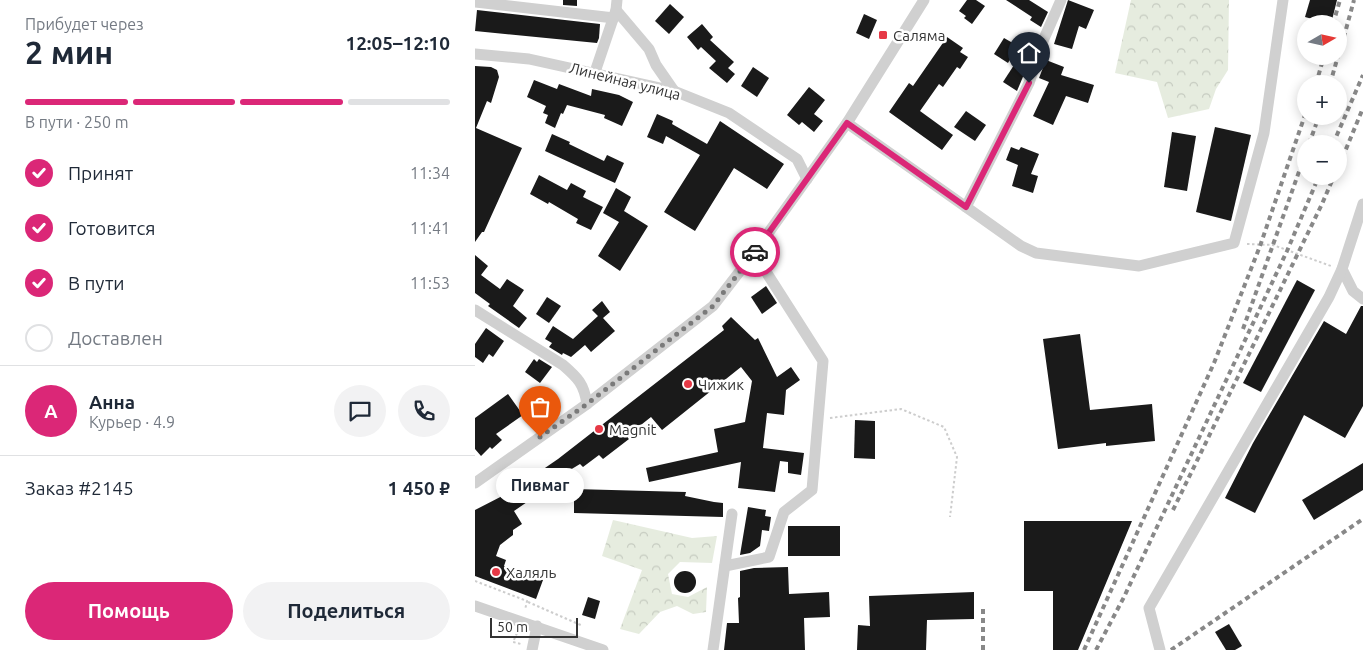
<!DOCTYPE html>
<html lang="ru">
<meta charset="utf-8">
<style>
body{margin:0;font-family:Ubuntu,sans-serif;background:#f2f2f3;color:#1f2937;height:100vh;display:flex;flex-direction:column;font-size:19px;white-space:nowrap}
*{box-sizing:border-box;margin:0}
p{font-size:16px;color:#747a83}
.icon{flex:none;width:28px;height:28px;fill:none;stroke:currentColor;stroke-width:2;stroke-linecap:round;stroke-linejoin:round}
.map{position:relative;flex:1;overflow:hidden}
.details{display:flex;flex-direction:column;background:#fff;width:475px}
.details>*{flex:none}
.needle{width:32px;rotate:81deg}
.tools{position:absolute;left:822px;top:15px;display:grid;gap:10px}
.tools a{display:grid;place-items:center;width:50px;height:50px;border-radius:50%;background:#fff;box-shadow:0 2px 12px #0003;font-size:25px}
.scale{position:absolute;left:15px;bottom:12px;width:88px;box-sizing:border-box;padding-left:5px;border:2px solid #333;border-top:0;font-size:14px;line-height:18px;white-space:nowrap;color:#333;-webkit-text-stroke:4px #fff;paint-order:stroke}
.pin{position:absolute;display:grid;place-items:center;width:42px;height:42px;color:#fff;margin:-51px -21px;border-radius:50% 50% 50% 0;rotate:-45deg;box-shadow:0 0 5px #0007}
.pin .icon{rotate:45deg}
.courier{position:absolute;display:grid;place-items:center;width:50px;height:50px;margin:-25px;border:4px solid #db2777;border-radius:50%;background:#fff;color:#222;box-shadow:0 1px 6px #0007}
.bubble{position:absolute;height:35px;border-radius:18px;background:#fff;box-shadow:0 2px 12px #0003;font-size:16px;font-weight:600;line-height:35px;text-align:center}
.overview em{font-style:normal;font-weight:600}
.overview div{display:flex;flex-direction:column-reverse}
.overview{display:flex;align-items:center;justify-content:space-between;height:85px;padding:0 25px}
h1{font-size:32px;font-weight:600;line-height:38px}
.bar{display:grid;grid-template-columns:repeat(4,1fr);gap:8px 5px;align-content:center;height:60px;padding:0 25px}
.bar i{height:6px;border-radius:4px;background:#e0e1e3}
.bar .active{background:#db2777}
.bar p{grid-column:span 4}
.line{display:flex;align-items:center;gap:12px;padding:0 25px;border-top:1px solid #e0e1e3}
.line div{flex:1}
.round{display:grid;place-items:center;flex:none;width:52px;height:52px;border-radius:26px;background:#f2f2f3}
ol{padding:0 25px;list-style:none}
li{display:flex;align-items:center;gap:15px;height:55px}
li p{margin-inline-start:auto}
li .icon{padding:5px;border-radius:50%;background:#db2777;color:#fff;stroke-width:4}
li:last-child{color:#747a83}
li i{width:28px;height:28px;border:2px solid #e0e1e3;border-radius:50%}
.button{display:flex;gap:10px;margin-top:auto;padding:10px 25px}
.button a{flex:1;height:58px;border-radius:30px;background:#db2777;color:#fff;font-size:20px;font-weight:600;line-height:58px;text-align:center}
.button a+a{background:#f2f2f3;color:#1f2937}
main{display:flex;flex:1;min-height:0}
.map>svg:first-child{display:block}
.forest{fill:url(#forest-crowns)}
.building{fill:#1a1a1a}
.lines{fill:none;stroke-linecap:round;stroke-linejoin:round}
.path{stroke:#cdcdcd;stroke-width:2;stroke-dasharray:2.5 2.5;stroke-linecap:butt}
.minor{stroke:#d0d0d0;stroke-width:11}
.rail{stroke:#888;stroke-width:4;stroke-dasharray:5 4;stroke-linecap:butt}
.done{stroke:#7a7a7a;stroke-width:5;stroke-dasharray:0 9}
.route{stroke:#db2777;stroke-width:6}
.poi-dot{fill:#e63946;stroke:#fff;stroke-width:2}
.labels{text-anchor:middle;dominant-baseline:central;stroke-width:5;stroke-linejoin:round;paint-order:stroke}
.poi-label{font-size:15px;fill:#333;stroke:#fff;text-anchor:start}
.street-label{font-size:15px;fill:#333;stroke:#fff}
</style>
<main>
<section class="details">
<div class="overview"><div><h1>2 мин</h1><p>Прибудет через</p></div><em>12:05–12:10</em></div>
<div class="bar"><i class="active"></i><i class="active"></i><i class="active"></i><i></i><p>В пути · 250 m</p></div>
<ol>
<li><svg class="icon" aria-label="check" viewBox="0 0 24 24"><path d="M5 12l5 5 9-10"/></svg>Принят<p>11:34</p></li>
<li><svg class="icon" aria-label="check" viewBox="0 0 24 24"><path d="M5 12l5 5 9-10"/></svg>Готовится<p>11:41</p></li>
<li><svg class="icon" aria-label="check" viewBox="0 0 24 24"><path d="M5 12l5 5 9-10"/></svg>В пути<p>11:53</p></li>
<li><i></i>Доставлен</li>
</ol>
<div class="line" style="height:90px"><b class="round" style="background:#db2777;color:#fff">А</b><div><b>Анна</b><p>Курьер · 4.9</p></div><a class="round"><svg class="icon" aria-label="chat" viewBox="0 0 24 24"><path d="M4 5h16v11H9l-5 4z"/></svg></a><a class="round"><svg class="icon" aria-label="phone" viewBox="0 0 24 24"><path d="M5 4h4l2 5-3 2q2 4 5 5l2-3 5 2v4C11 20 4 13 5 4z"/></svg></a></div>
<div class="line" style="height:65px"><div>Заказ #2145</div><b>1 450 ₽</b></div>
<div class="button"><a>Помощь</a><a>Поделиться</a></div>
</section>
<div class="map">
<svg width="888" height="650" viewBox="0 0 888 650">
<defs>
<pattern id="forest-crowns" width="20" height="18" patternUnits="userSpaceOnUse" patternTransform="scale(1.25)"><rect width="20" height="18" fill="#e6ecdf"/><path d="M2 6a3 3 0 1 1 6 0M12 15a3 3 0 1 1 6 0" fill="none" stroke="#c6cbc0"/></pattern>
</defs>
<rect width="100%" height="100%" fill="#fff"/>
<g class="forest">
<polygon points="656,0 754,0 753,70 741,89 734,109 693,118 682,82 640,73"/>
<polygon points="138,520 217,538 242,536 237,563 205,562 193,574 197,594 213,597 232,587 231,612 218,614 202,606 185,612 164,634 145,629 167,570 127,556"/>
</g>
<g class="building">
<polygon points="88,0 102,0 102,6 88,5"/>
<polygon points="492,0 501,0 510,6 497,24 489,18 491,16 484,11"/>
<polygon points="531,0 554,0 573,12 566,27 555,20 557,17"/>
<polygon points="593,0 619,10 611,29 604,26 597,49 579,44"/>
<polygon points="835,0 862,0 856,24 830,17"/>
<polygon points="195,4 209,17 194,34 180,21"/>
<polygon points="2,10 125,24 124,38 122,43 0,31"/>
<polygon points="389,14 402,20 394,39 381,33"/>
<polygon points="227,24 238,37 235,40 259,62 253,68 260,74 252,83 234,68 241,61 226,47 223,50 212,37"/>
<polygon points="472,37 488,48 485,52 493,57 485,69 482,67 468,87 464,84 445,111 478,135 467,150 414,112 434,83 438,86"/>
<polygon points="529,38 543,46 533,63 519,54"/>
<polygon points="571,60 589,67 586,75 619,85 613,103 591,96 578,125 558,116 574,82 564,78"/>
<polygon points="539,65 550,72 542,91 528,82"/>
<polygon points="0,66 16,67 22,70 24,77 16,103 12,101 1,128 47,148 9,232 7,232 0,242"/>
<polygon points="278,67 294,78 282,97 266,86"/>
<polygon points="59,80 82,89 84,84 116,96 117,89 144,95 158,102 147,126 129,118 130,115 92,105 88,114 86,113 80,128 70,123 73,115 68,113 71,106 52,97"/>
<polygon points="334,87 350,100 339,114 348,121 339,132 327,122 324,125 312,115"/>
<polygon points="491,111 511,125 500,141 479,127"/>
<polygon points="182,114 198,121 197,124 232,144 245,121 309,164 292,189 259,168 220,231 189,212 225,155 191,136 188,144 172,137"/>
<polygon points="740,127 776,135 756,221 721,212"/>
<polygon points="697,132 721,136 712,191 689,187"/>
<polygon points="77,134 95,142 94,144 129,161 132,155 149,163 140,183 70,151"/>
<polygon points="536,147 544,150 546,147 564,154 556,174 563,176 558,193 537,186 543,165 531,160"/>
<polygon points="64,175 92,190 96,183 111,191 108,197 128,207 116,230 101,223 103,219 74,202 73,204 55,194"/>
<polygon points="141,188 156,197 149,211 173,226 145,271 123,256 144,222 128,213"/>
<polygon points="0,255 13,266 6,275 25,289 32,279 49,290 38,306 52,318 44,328 13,306 15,304 0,293"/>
<polygon points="822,280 840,290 786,392 768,383"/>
<polygon points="291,286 302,303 287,314 276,297"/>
<polygon points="72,297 86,306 74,323 61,314"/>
<polygon points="127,301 135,312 128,318 140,331 116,352 110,345 96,357 88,353 87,355 74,347 77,343 70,339 78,326 98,339 123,316 117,310"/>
<polygon points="886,306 888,306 888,406 870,438 829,415 780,513 750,498 778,443 849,321 871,334"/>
<polygon points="256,317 280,340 283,338 302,377 316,367 325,380 311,390 309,415 292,413 288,448 329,453 326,475 313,473 313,462 305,461 300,492 263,488 266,462 174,482 171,468 243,452 239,429 270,422 277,381 266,367 187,430 176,417 152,436 154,439 128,459 124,455 108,467 105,464 85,476 87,478 39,511 47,524 38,530 38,535 25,545 21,556 31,560 29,566 68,580 61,599 0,576 0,510 35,492 83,459 249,330 247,326"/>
<polygon points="11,328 29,341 18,357 14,354 8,363 0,357 0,344"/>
<polygon points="605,334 615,410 677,404 680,441 631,446 631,443 583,449 568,339"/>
<polygon points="59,359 62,362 64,359 77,367 65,383 50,372"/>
<polygon points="33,394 48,415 21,434 27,440 17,449 15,447 6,456 0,449 0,418"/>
<polygon points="380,420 400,421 400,459 379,458"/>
<polygon points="888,463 888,490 839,520 827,500"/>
<polygon points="99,489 211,492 210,496 239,502 248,503 248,517 99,513"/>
<polygon points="273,507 291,510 290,516 296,517 294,531 287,530 285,546 275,553 265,555"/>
<polygon points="549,521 657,521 603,650 578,650 578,591 549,591"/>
<rect x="313" y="526" width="52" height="30"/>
<polygon points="313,567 314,594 354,592 355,617 329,618 330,650 249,650 252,623 264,623 263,598 265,597 265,571 279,568"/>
<circle cx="210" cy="582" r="11"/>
<polygon points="499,592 499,619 452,620 451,650 382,650 383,625 395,626 394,596"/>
<polygon points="113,597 125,601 120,619 107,615"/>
<polygon points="754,624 767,646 760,650 751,650 740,632"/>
</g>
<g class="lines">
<g class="path">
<polyline points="772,244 798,245 856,266"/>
<polyline points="355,418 426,409 469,427 482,457 475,517"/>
<polyline points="0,581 52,601 50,610"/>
<polyline points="53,602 108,626"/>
<polyline points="42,633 38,642 46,644"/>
</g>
<g class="minor">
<polyline points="0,2 139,18"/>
<polyline points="141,10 174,49 181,65 199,91"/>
<polyline points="0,54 54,59 199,91 254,113 322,159 332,179"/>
<polyline points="120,72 141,10 142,0"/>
<polyline points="372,123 491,207 554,83 568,41 586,0"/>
<polyline points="491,207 546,246 561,253 664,266 759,243 789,133 808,0"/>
<polyline points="867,269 878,291 888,299"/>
<path d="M0 310 88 365C103 378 109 384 112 404"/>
<polyline points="0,483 112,404 238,306 279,253 372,123 449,0"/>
<polyline points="250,566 294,557 309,512 337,490 348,361 279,253"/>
<polyline points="0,606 128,650"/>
<polyline points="57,650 62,626"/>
<polyline points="238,650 257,514"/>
<polyline points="685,650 674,608 854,297 867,269 888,204"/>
</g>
<g class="rail">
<polyline points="858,24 865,0"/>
<polyline points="864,55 879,0"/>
<polyline points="841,84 849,56"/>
<polyline points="855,84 863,56"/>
<polyline points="834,144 844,116"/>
<polyline points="858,144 888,75"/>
<polyline points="864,166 888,108"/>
<polyline points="768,329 831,152"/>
<polyline points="698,510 847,204 859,176"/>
<polyline points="508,650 508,609"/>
<polyline points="609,650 739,363 785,246 831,112"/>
<polyline points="621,650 649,597 812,251 844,176"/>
<polyline points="696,650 888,519"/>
</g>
</g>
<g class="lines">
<polyline class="done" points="65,437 112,404 238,306 280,252"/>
<polyline class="route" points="280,252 372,123 491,207 554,83"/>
</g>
<g class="poi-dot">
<rect x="403" y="30" width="10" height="10" rx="2.5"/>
<circle cx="213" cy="384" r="5"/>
<circle cx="124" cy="429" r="5"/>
<circle cx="21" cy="572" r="5"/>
</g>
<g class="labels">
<g class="poi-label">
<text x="418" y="35">Саляма</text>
<text x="223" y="384">Чижик</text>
<text x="134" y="429">Magnit</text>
<text x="31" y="572">Халяль</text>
</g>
<g class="street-label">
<text transform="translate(150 81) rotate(14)">Линейная улица</text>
</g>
</g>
</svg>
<div class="tools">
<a><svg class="needle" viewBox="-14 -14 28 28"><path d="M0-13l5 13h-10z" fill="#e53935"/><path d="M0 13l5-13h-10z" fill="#747a83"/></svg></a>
<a>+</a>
<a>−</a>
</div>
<div class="scale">50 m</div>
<div class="pin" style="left:65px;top:437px;background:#ea580c"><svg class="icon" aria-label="bag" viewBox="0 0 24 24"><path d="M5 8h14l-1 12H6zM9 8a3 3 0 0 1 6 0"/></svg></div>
<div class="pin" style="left:554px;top:83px;background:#1f2937"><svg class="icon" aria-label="home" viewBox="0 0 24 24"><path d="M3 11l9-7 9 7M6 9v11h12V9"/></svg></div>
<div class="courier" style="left:280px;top:252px"><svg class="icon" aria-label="car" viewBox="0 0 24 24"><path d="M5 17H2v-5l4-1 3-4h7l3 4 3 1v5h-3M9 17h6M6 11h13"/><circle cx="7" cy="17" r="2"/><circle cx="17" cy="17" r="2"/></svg></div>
<div class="bubble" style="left:21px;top:468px;width:88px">Пивмаг</div>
</div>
</main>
